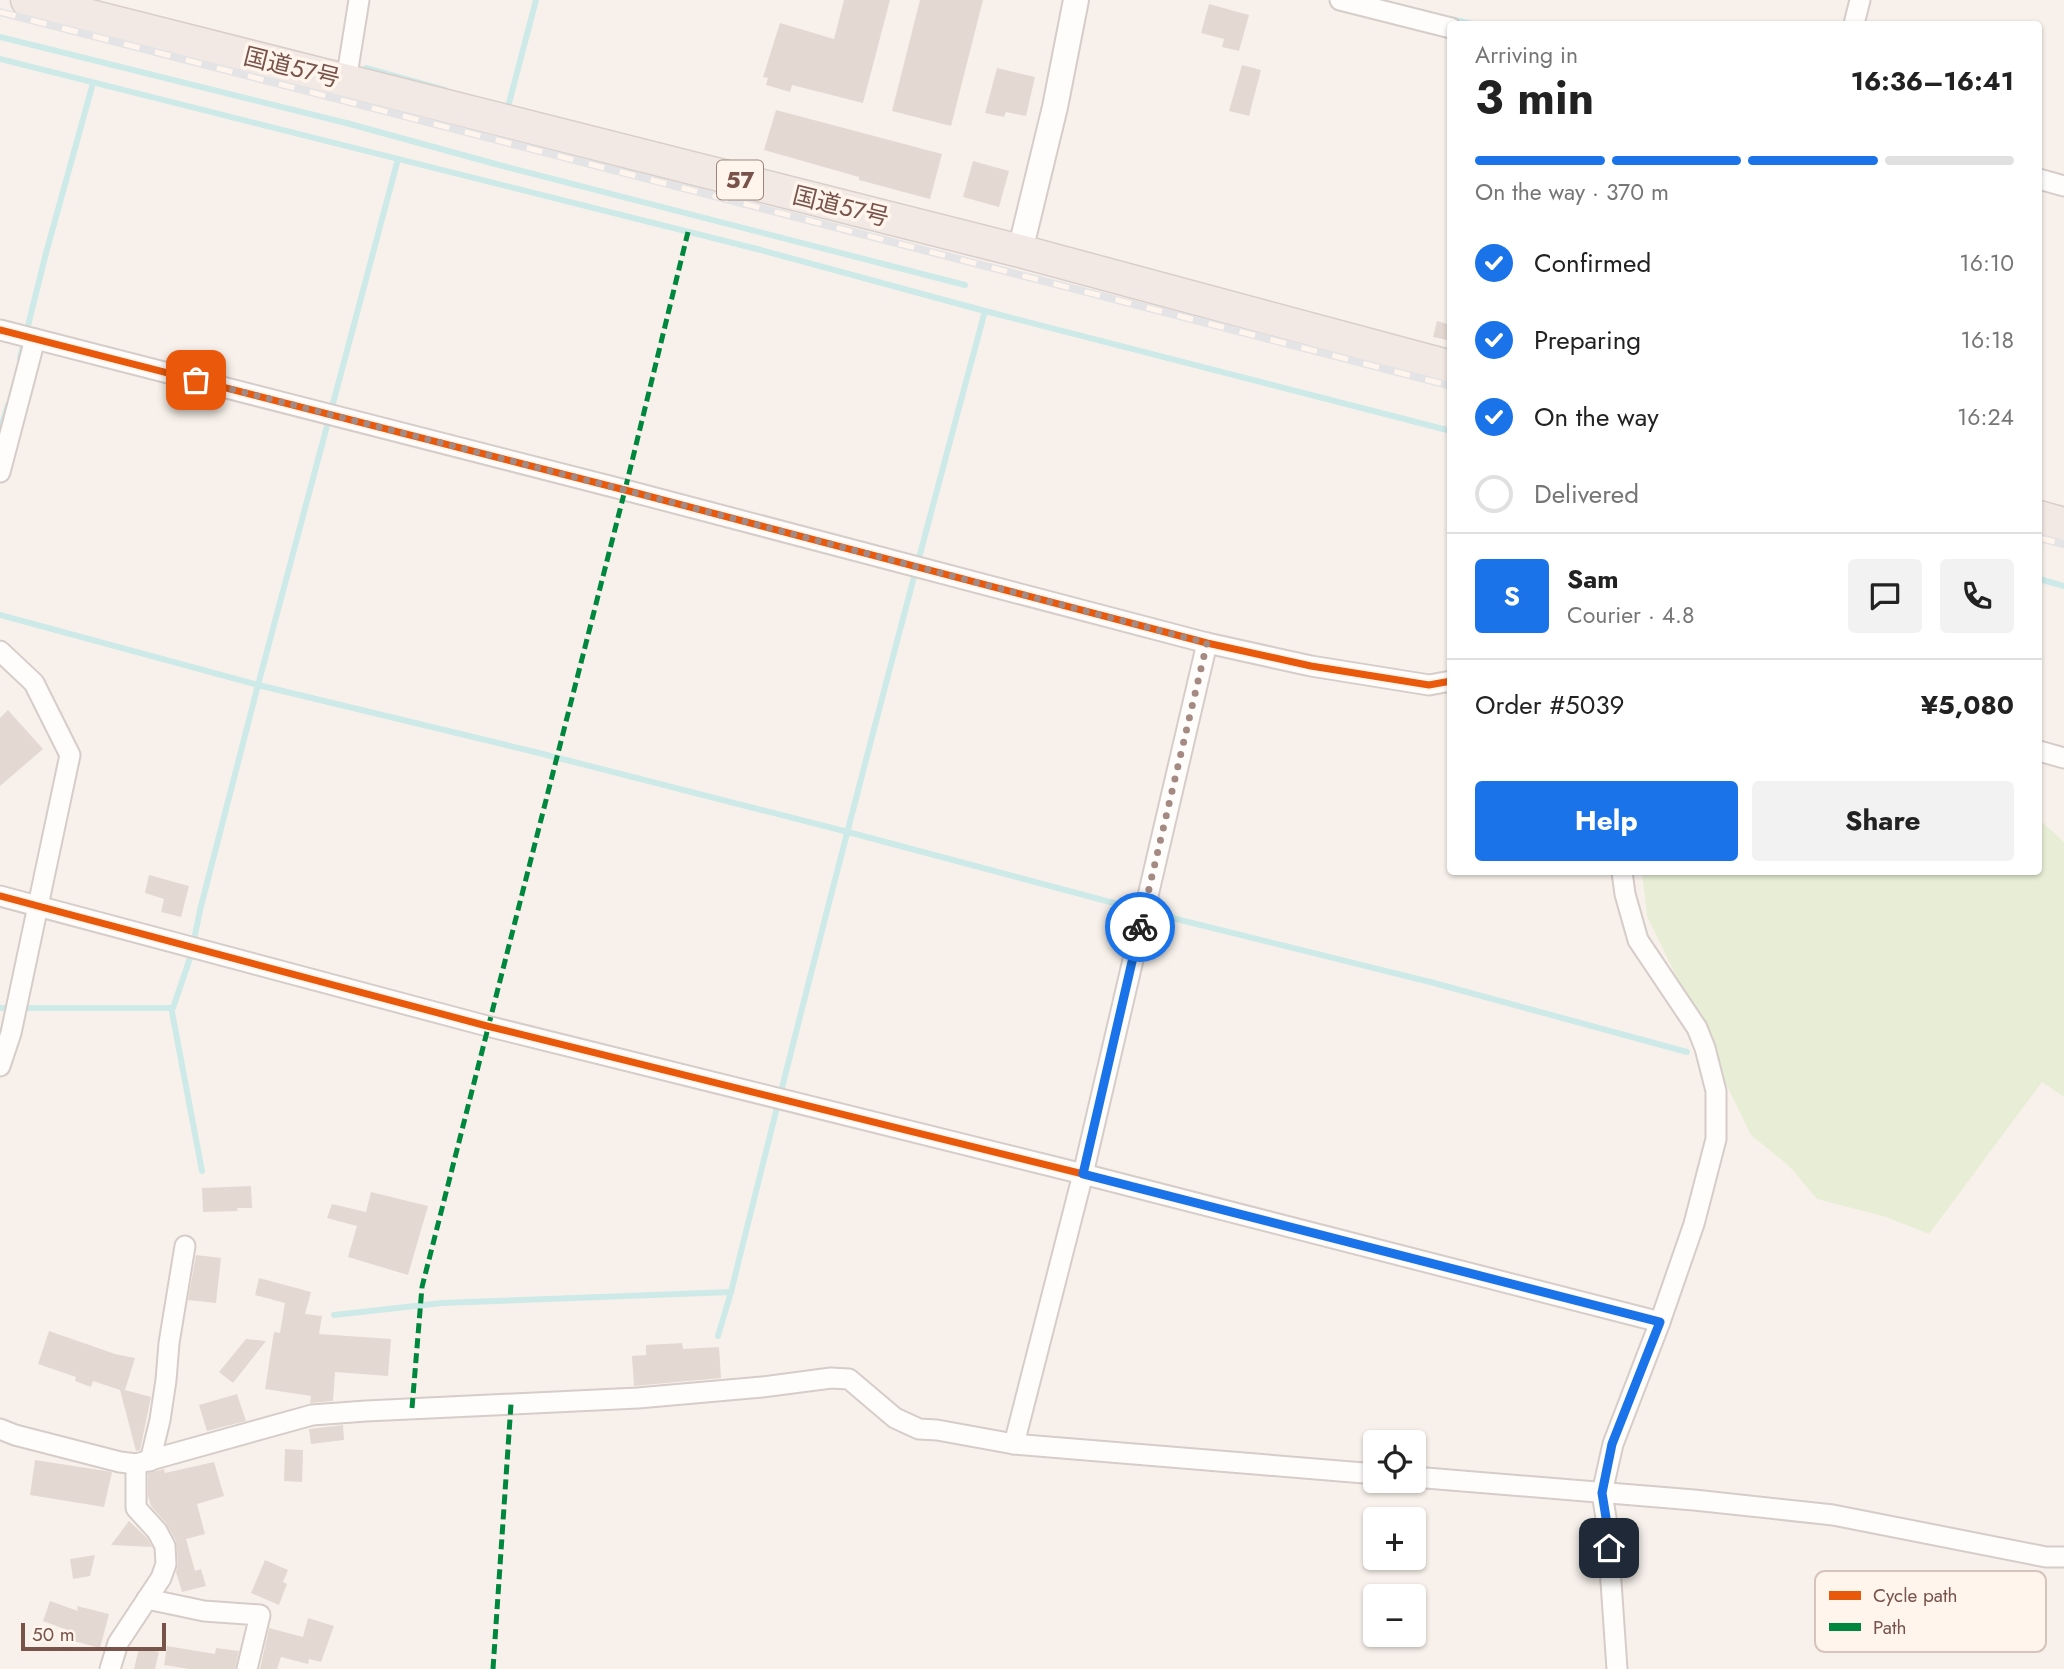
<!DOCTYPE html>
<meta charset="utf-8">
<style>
body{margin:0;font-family:Jost,"Noto Sans JP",sans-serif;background:#f2f2f2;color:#222;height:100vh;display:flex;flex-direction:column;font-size:26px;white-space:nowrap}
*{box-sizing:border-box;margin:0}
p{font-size:23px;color:#767676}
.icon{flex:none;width:38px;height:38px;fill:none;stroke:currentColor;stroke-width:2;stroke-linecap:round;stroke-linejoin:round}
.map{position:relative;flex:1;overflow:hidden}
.drawer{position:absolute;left:1447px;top:21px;width:595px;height:854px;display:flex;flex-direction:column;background:#fff;border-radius:7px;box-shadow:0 2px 5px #0004}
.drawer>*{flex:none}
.buttons{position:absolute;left:1363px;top:1430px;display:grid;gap:14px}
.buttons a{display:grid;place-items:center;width:63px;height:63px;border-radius:7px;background:#fff;box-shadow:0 2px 5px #0004;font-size:35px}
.scale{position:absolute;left:21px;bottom:18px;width:145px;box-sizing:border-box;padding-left:7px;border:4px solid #77534a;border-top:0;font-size:19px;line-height:24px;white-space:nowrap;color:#77534a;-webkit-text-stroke:5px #fff5ed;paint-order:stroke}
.pin{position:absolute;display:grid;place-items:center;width:60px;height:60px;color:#fff;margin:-30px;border-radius:14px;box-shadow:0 4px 10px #0006}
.courier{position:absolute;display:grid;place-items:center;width:70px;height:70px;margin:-35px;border:5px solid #1a73e8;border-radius:50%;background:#fff;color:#222;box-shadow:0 2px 9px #0007}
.headline em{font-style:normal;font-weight:700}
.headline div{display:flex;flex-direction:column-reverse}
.headline{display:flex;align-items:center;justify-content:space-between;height:119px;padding:0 28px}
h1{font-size:46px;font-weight:700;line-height:52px}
.bar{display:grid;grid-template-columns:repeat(4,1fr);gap:10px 7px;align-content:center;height:84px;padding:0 28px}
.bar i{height:9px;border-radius:5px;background:#e0e0e0}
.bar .active{background:#1a73e8}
.bar p{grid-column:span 4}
.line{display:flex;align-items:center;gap:18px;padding:0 28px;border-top:2px solid #e0e0e0}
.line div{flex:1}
.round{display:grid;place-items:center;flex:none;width:74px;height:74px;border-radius:7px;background:#f2f2f2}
ol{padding:0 28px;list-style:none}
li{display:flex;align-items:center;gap:21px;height:77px}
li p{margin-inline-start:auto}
li .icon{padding:7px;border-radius:50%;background:#1a73e8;color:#fff;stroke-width:4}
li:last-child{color:#767676}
li i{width:38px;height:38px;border:4px solid #e0e0e0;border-radius:50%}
.action{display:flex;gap:14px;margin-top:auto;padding:14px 28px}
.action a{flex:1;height:80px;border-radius:7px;background:#1a73e8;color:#fff;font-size:28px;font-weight:700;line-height:80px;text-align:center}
.action a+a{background:#f2f2f2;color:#222}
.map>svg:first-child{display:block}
.green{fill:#e8eed6}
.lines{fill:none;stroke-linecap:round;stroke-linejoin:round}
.stream{stroke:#cdeae8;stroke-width:6}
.building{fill:#e4d8d3}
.minor-casing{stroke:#d6ccc8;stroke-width:23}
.tertiary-casing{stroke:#d6ccc8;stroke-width:28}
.trunk-casing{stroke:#d9cec9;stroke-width:35}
.minor{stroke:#fefdfc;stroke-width:19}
.tertiary{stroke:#fefdfc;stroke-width:24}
.trunk{stroke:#f2e9e4;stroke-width:32}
.rail-casing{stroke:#e4e3e5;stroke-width:8}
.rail{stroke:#fff5ed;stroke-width:5;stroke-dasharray:16;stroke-linecap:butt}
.quiet{stroke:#00873e;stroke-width:5;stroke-dasharray:10 5;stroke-linecap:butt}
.cycleway-casing{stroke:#fff5ed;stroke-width:11}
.cycleway{stroke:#e8590c;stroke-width:7}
.done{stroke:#a48a82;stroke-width:7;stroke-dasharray:0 12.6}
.route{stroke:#1a73e8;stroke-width:9}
.labels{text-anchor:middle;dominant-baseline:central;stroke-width:7;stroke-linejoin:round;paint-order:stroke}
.shield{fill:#fff5ed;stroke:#a0847b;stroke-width:2}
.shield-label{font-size:23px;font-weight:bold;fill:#77534a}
.street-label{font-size:24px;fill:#77534a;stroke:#fff5ed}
.key{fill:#fff5ed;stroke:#d6c4bc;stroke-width:2}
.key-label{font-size:19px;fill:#77534a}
</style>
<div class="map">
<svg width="2064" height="1669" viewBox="0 0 2064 1669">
<rect width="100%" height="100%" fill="#f8f1eb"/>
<polygon class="green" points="2039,819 2064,842 2064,1097 2042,1082 1929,1234 1886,1217 1817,1199 1789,1166 1751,1135 1708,1047 1676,976 1647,916 1642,872 2039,872"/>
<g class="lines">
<g class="stream">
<polyline points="1451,19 1473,24"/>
<polyline points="0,37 350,124 499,165 965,285"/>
<polyline points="0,59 757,249 985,311 1451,431"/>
<polyline points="366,68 445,90"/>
<polyline points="503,106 508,107 536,0"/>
<polyline points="20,358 46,253 93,83"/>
<polyline points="0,430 8,405"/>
<polyline points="2039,579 2064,586"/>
<polyline points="0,615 258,685 535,752 848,832 1144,911 1434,983 1687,1052"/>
<polyline points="0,1008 173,1008 191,955 200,910 258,685 398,159"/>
<polyline points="172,1012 202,1171"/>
<path d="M334 1315 442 1303 731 1292C812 964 897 637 985 311"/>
<polyline points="718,1336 731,1292"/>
</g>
</g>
<g class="building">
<polygon points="844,0 890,0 863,103 792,85 790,92 766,85 768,78 763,77 780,23 834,39"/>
<polygon points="920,0 983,0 951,126 892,111"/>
<polygon points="1209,4 1249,15 1239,51 1222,47 1224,39 1201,33"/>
<polygon points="1242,65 1261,70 1249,116 1229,111"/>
<polygon points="997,68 1035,77 1026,116 1006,112 1004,117 985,113"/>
<polygon points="776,110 942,154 930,199 859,180 859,177 764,150"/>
<polygon points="973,161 1009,171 999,207 963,197"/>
<polygon points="1437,321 1451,325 1451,341 1433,337"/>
<polygon points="8,710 43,749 0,786 0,718"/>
<polygon points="149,875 189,886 181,917 161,912 164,899 145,893"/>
<polygon points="251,1186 252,1208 237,1208 238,1211 203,1212 202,1188"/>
<polygon points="371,1192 428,1206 408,1275 348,1257 357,1226 327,1218 332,1204 366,1212"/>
<polygon points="196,1255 221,1258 216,1303 188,1300"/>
<polygon points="259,1278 311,1292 305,1314 322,1316 319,1334 391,1339 388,1376 335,1372 333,1401 310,1403 311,1396 265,1389 274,1332 280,1333 285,1303 255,1295"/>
<polygon points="49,1331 115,1354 135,1358 125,1390 151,1397 140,1450 136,1451 120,1390 93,1381 91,1387 75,1381 76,1377 38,1364"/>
<polygon points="246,1339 266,1341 233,1383 219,1372"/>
<polygon points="682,1343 683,1349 719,1347 721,1378 634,1386 632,1356 646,1355 646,1345"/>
<polygon points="237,1394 246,1421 207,1431 199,1405"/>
<polygon points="343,1425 344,1440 311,1444 309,1429"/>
<polygon points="285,1449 303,1450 302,1482 284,1481"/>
<polygon points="35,1460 112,1472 104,1507 30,1495"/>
<polygon points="214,1462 224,1496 197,1504 205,1534 186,1539 195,1571 201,1569 206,1586 182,1592 176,1572 178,1563 176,1541 166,1523 151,1506 148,1496 148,1473 164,1469 165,1473"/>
<polygon points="129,1521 147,1538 152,1547 111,1545"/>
<polygon points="95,1555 90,1576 73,1579 70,1559"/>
<polygon points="265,1560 288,1570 283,1582 287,1584 279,1605 251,1593"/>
<polygon points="50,1601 78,1611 77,1606 109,1614 100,1648 70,1640 73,1632 43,1621"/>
<polygon points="308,1618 334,1626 321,1662 309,1659 308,1664 281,1657 277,1669 260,1669 269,1628 303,1637"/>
<polygon points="167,1646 215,1654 216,1648 239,1651 235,1669 189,1669 164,1665"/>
<polygon points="139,1648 159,1652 155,1669 134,1669"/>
</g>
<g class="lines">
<defs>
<g id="minor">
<polyline points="1340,0 1451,28"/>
<polyline points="1854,24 1860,0"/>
<polyline points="346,81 359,0"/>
<polyline points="2039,179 2064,186"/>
<polyline points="0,330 625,490 1207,643 1311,666 1429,685 1451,681"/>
<polyline points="0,472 35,339"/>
<polyline points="0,651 34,683 70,755 11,1033 0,1066"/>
<polyline points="2039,751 2064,758"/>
<polyline points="0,896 487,1026 1083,1174 1660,1322"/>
<polyline points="0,1429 15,1435 120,1462 136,1464 312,1415 366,1411 638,1398 762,1387 831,1378 849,1379 895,1418 919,1429 937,1430 1014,1444 1376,1474"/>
<polyline points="1014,1444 1083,1174 1207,643"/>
<polyline points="150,1461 160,1420 166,1380 169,1343 185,1246"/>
<polyline points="1414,1477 1694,1500 1833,1515 2046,1557 2064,1557"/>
<polyline points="147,1599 204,1611 260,1615 247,1669"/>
<polyline points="110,1669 118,1643 161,1578 166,1564 165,1546 157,1531 136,1508 136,1464"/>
<polyline points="1617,1669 1607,1524 1602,1493 1613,1444 1660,1322 1694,1224 1716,1139 1716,1091 1705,1048 1697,1028 1638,940 1625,894 1622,872"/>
</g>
<polyline id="tertiary" points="1020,251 1055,107 1076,0"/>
<g id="trunk">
<polyline points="27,0 1020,251 1451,367"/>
<polyline points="2039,517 2064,524"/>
</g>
</defs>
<use href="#minor" class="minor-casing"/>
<use href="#tertiary" class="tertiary-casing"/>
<use href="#trunk" class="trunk-casing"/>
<use href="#minor" class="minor"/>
<use href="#tertiary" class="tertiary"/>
<use href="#trunk" class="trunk"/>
<defs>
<g id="rail">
<polyline points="0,12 1451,386"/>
<polyline points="2039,538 2064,544"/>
</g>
</defs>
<use href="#rail" class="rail-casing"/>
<use href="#rail" class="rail"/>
<g class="quiet">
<polyline points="412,1408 422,1287 625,490 688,232"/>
<polyline points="493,1669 511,1404"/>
</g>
<defs>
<g id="cycleway">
<polyline points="0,330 625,490 1207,643 1311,666 1429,685 1451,681"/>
<polyline points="0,896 487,1026 1083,1174 1660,1322"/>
</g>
</defs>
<use href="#cycleway" class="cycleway-casing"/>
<use href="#cycleway" class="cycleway"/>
</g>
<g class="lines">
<polyline class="done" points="196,380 625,490 1207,643 1140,927"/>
<polyline class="route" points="1140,927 1083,1174 1660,1322 1612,1444 1602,1493 1607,1524 1609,1548"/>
</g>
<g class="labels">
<rect class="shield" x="717" y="160.5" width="46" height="39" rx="5"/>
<g class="shield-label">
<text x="740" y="180">57</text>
</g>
<g class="street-label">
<text transform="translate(292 67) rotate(14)">国道57号</text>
<text transform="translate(841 206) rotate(14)">国道57号</text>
</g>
</g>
<rect x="1815" y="1571" width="231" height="81" rx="10" class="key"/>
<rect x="1829" y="1591" width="32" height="9" fill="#e8590c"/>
<rect x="1829" y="1623" width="32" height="8" fill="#00873e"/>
<g class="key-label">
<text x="1873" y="1602">Cycle path</text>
<text x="1873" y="1634">Path</text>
</g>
</svg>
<div class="buttons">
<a><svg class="icon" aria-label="locate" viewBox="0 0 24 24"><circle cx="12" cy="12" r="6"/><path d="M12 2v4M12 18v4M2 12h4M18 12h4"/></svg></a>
<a>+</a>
<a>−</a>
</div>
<div class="scale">50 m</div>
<div class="pin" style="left:196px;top:380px;background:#ea580c"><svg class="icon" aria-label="bag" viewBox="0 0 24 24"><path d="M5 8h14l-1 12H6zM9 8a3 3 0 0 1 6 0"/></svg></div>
<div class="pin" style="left:1609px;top:1548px;background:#1f2937"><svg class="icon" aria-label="home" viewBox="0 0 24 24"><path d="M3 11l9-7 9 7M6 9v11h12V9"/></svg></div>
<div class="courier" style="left:1140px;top:927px"><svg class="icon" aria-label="bike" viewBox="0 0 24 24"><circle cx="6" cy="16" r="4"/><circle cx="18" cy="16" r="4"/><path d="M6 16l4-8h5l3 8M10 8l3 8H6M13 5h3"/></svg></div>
<section class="drawer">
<div class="headline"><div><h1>3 min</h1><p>Arriving in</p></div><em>16:36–16:41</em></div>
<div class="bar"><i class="active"></i><i class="active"></i><i class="active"></i><i></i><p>On the way · 370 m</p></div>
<ol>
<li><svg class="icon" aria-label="check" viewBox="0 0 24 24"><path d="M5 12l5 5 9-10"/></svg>Confirmed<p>16:10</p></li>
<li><svg class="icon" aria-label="check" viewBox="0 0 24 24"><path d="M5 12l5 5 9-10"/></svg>Preparing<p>16:18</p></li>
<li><svg class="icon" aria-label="check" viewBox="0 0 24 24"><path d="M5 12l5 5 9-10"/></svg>On the way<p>16:24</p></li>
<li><i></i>Delivered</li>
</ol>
<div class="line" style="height:126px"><b class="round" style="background:#1a73e8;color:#fff">S</b><div><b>Sam</b><p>Courier · 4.8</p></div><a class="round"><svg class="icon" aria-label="chat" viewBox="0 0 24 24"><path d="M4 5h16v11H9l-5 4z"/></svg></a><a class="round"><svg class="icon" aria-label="phone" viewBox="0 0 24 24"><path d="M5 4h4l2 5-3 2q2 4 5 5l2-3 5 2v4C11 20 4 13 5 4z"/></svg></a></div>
<div class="line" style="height:91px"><div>Order #5039</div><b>¥5,080</b></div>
<div class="action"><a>Help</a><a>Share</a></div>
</section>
</div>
